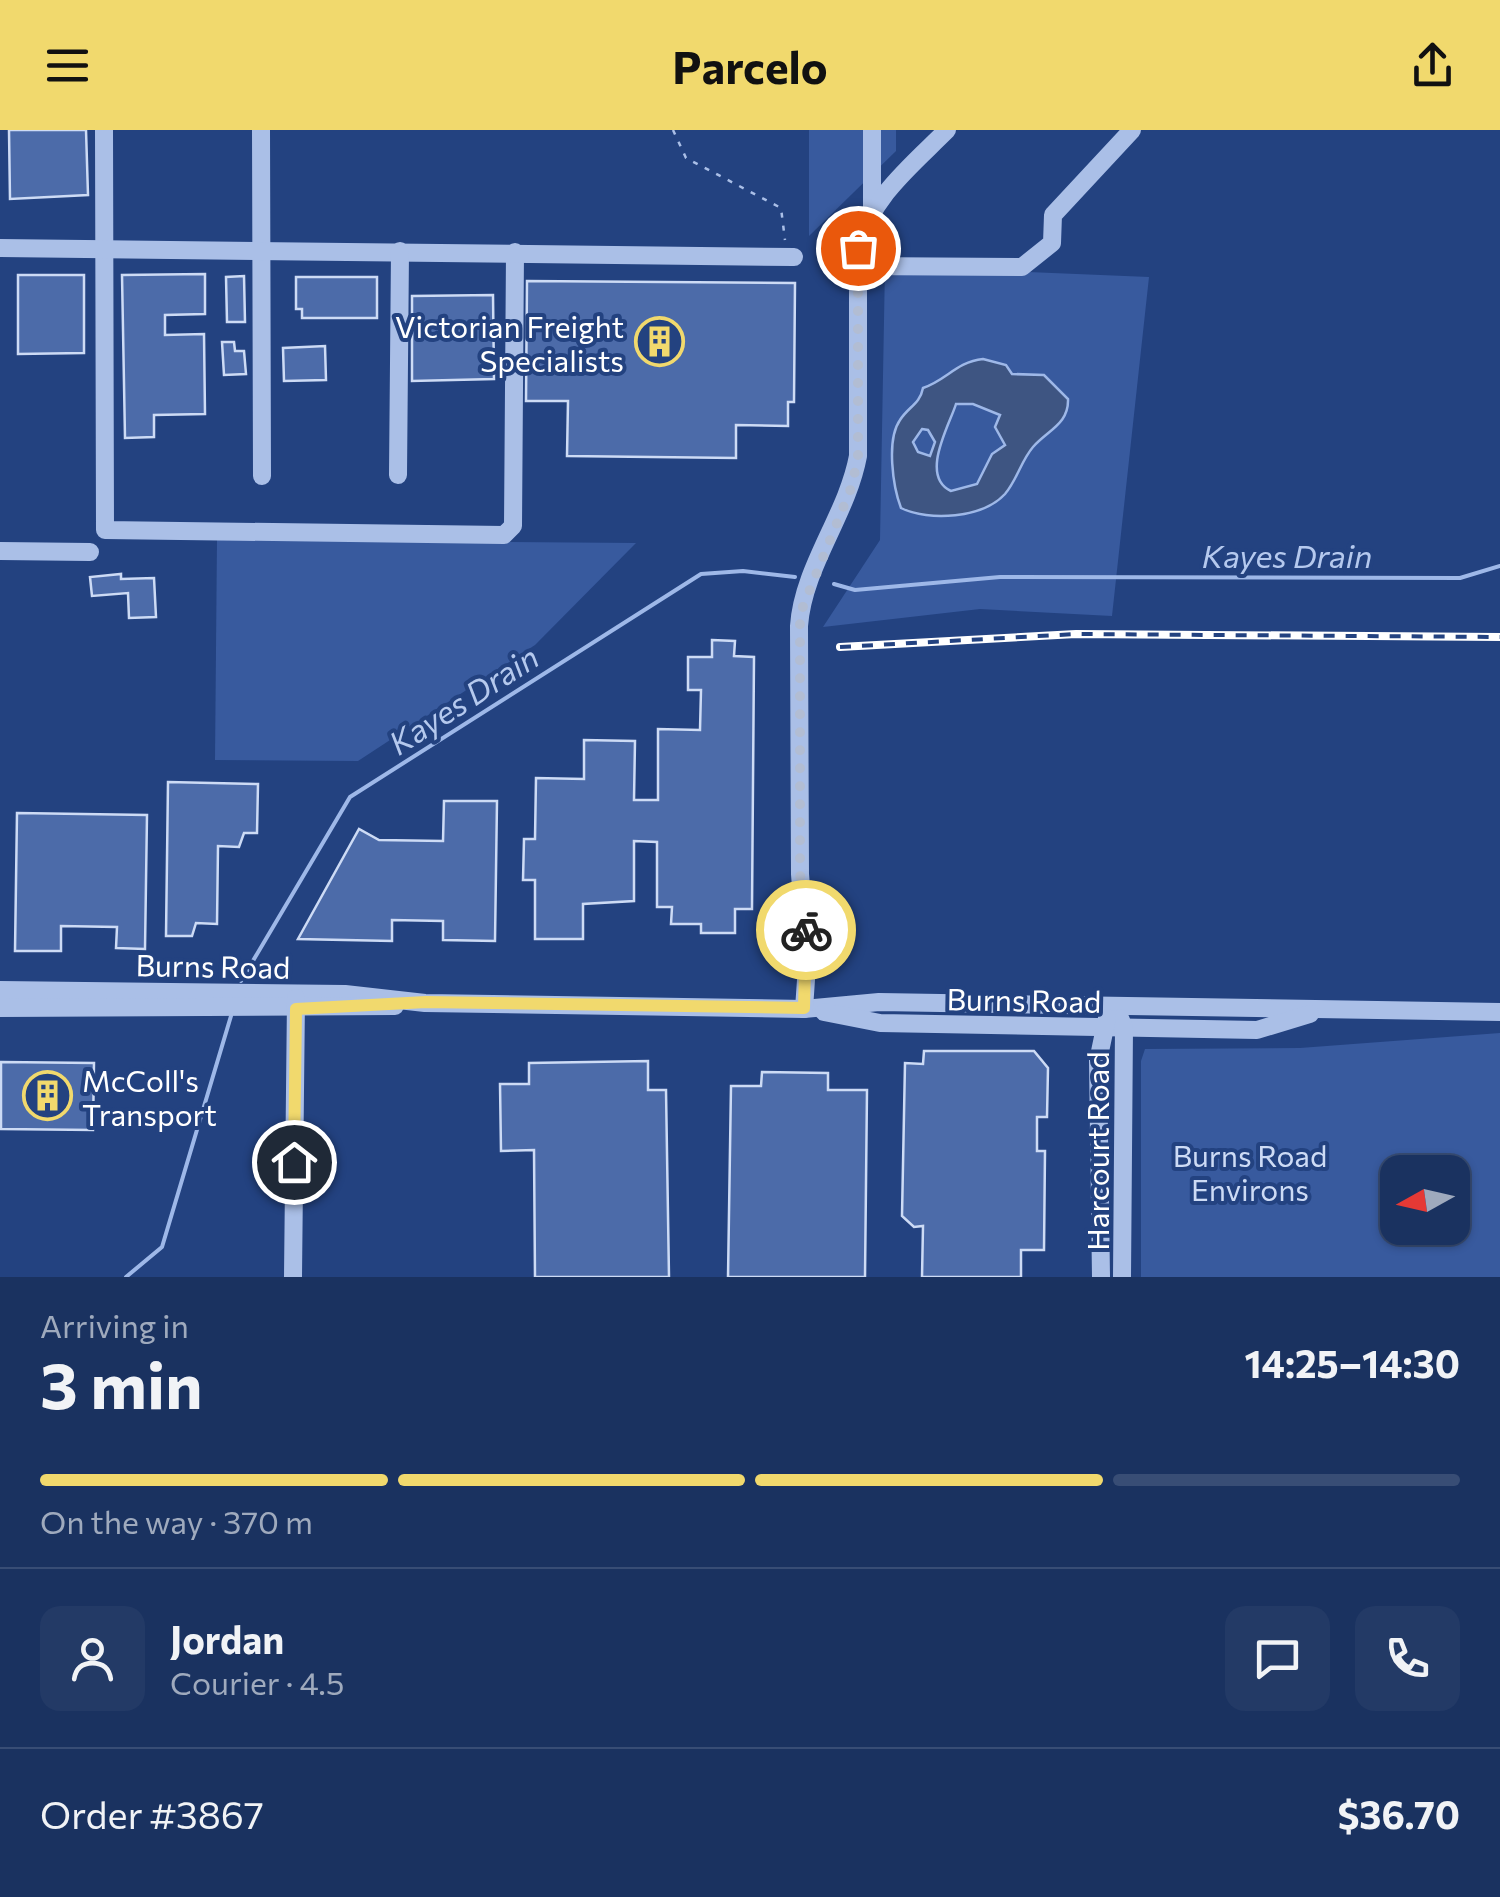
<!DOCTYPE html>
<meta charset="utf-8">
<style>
body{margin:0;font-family:Commissioner,sans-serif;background:#233a66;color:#f1f3f6;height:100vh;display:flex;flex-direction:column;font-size:38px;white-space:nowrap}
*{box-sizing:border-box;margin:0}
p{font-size:32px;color:#9faabd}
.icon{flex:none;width:55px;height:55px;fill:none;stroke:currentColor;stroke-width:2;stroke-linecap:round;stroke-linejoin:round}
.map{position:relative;height:1147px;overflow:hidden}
.panel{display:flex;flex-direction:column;background:#1a3260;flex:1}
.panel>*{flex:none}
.needle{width:65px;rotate:262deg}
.buttons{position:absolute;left:1380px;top:1025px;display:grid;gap:20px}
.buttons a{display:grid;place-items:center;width:90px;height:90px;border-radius:20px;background:#1a3260;box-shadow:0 2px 8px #0004,0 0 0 2px #384d75;font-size:50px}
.pin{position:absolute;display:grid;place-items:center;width:85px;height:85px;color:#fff;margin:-42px;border:5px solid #fff;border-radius:50%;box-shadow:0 2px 10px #0007}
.courier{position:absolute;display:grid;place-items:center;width:100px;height:100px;margin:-50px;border:8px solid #f1d96d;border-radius:50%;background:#fff;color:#222;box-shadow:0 2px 12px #0007}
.headline em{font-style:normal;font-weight:700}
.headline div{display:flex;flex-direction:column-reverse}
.headline{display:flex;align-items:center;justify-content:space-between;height:170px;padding:0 40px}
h1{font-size:65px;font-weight:700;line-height:75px}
.bar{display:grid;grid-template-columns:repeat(4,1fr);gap:15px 10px;align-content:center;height:120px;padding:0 40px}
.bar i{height:12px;border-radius:8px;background:#384d75}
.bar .selected{background:#f1d96d}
.bar p{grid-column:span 4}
.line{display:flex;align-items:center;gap:25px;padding:0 40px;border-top:2px solid #384d75}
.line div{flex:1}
.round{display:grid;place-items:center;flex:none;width:105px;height:105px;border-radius:20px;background:#233a66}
header{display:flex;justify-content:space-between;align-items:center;height:130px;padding:0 40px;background:#f1d96d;color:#111;font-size:45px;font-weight:700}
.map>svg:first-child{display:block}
.green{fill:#385a9e;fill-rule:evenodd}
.water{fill:#3e5582;stroke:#9eb8e8;stroke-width:2.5;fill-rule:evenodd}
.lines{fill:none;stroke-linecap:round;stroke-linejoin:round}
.stream{stroke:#9eb8e8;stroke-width:4}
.building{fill:#4c6ba9;stroke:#cddbf5;stroke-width:2.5}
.path{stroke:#aabfe7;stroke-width:2.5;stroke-dasharray:5 8;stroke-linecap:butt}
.minor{stroke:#aabfe7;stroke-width:18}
.rail-casing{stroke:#fff;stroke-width:8}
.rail{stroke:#234280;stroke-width:4;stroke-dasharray:11;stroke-linecap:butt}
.done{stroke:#b2bdd3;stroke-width:10;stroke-dasharray:0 18}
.route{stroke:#f1d96d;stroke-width:12}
.labels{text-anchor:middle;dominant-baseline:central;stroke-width:8;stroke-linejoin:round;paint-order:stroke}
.poi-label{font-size:30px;fill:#fff;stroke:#234280;text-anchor:end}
.street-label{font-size:30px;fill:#fff;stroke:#234280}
.park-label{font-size:30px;fill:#cddbf5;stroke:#234280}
.water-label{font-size:32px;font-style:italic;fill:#b5c9ee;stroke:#234280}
</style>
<header><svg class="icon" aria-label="menu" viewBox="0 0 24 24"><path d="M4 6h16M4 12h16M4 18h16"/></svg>Parcelo<svg class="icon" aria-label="share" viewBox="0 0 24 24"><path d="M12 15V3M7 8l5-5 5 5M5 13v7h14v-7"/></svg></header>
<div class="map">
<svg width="1500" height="1147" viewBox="0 0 1500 1147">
<rect width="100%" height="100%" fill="#234280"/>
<g class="green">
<polygon points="809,0 896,0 896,21 809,106"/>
<polygon points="885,136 1149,147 1112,486 980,479 823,497 880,410"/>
<polygon points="217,410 636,413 535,515 358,631 215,630"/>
<path d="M1500 903V1147H1141V931L1145 919 1300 918ZM1452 1042V1098H1398V1042Z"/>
</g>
<path class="water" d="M983 229 1006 235 1012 244 1044 245 1068 269C1069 294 1048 300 1033 317 1021 331 1017 350 1005 364 983 388 929 392 901 378 893 357 886 310 900 290 908 277 920 274 923 258 947 250 956 232 983 229ZM956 274H973L1000 285 995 297 1005 315 992 324 977 354 951 361C919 346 950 294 956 274ZM922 299 928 300 935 312 930 326 918 322 913 312Z"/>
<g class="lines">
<g class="stream">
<polyline points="834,454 855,460 1000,447 1460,448 1500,436"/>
<polyline points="241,851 350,667 701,444 743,441 795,447"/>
<polyline points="126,1147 162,1117 231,886"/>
</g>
</g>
<g class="building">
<polygon points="9,0 86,0 88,65 10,69"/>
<polygon points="205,144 205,184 165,185 165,205 204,204 205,284 154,285 154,307 125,308 122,145"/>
<polygon points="18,145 84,145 84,223 18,224"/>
<polygon points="244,146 245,192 227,192 226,147"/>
<polygon points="296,147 377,147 377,188 302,188 302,179 296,179"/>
<polygon points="527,151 795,153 794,272 788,272 788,296 736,295 736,328 567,326 568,271 526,271"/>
<polygon points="493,165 494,249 412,251 412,166"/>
<polygon points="222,212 234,212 235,221 244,221 246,244 224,245"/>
<polygon points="325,216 326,250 284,251 283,218"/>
<polygon points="121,444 121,449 154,448 156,487 129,488 128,463 92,466 90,447"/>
<polygon points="712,510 735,511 734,526 754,527 752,779 735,779 735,803 701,803 701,794 671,794 672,777 657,777 657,712 634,711 634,771 583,774 583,809 535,809 535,750 523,750 524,709 535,709 536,648 584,649 584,610 635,611 634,670 658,670 658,599 700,600 701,560 688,560 688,527 712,527"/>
<polygon points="168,652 258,654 257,703 244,703 239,717 218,716 217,794 196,793 192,806 166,806"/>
<polygon points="444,671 497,671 495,811 443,810 443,791 392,790 392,811 298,809 359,699 379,710 443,711"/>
<polygon points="17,683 147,685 145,819 116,818 117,797 61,796 61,821 15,821"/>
<polygon points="924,921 1034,921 1048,938 1047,987 1037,987 1037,1021 1045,1021 1044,1120 1021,1120 1021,1147 922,1147 923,1096 914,1097 902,1086 905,933 923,934"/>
<polygon points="648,931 648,960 666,960 669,1147 535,1147 534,1020 501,1021 500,954 529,954 529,933"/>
<polygon points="1,932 94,933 93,1000 1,999"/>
<polygon points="762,942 828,943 828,960 867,960 865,1147 728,1147 731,956 761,956"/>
</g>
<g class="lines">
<polyline class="path" points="673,0 686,28 781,78 785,110"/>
<g class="minor">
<polyline points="104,0 105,400 504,405 513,396 515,122"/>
<polyline points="261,0 262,346"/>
<polyline points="872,80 872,0"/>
<polyline points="0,118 794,127"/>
<polyline points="856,136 1022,137 1052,113 1053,85 1132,0"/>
<polyline points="398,345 400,121"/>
<polyline points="0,421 90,422"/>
<polyline points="0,860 345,864 425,873 804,879 879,872 1500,882"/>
<polyline points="0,878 395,876"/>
<path d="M804 879 807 835 800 744 799 496C803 437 847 385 858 326V118C871 67 911 36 947 0"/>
<polyline points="824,882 880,893 1257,900 1310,884"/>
<polyline points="1120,888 1124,898 1122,1147"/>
<polyline points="293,1147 296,868"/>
<polyline points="1101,1147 1098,931 1107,888"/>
</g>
<defs>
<polyline id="rail" points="840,517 1076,504 1500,507"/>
</defs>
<use href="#rail" class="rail-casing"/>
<use href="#rail" class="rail"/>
</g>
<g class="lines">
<polyline class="done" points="806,800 800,744 800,484 852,356 858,326 858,118"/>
<polyline class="route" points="294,1032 296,879 426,872 804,878 806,800"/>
</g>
<defs>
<symbol id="building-ring" viewBox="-11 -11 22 22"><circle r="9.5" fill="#234280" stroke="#f1d96d" stroke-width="1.5"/><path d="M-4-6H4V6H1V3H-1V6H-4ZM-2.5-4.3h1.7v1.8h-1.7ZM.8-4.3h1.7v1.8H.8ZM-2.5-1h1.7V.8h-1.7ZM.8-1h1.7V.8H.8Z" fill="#f1d96d"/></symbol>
</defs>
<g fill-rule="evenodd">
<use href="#building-ring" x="632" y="184" width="55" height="55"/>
<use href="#building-ring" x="20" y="938" width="55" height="55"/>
</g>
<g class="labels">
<g class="poi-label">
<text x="624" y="195">Victorian Freight<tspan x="624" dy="34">Specialists</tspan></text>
<text x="82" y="949" text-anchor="start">McColl's<tspan x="82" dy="34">Transport</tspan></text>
</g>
<g class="street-label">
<text transform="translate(213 835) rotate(1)">Burns Road</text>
<text transform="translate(1024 869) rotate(1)">Burns Road</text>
<text transform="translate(1096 1021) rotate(-90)">Harcourt Road</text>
</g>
<g class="park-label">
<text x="1250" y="1024">Burns Road<tspan x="1250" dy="34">Environs</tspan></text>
</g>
<g class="water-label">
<text x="1287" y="425">Kayes Drain</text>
<text transform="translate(463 569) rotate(-33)">Kayes Drain</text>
</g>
</g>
</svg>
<div class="buttons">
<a><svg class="needle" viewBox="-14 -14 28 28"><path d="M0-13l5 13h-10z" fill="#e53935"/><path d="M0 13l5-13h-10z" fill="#9faabd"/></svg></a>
</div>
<div class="pin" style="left:858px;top:118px;background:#ea580c"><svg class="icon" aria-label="bag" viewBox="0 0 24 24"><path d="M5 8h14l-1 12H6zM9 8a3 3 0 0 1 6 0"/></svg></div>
<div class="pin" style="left:294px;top:1032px;background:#1f2937"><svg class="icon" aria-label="home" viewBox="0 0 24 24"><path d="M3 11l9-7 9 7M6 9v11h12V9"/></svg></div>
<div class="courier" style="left:806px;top:800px"><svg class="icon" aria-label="bike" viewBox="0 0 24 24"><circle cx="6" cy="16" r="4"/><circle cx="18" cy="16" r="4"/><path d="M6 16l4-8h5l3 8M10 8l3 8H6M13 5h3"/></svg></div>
</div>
<section class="panel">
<div class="headline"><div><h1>3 min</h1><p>Arriving in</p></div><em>14:25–14:30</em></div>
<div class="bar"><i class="selected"></i><i class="selected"></i><i class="selected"></i><i></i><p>On the way · 370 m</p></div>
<div class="line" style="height:180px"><a class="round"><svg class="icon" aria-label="person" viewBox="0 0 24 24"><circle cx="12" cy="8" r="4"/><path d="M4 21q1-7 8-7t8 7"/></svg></a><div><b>Jordan</b><p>Courier · 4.5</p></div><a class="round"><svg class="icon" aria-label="chat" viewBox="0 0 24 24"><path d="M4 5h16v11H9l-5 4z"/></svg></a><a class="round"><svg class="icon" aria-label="phone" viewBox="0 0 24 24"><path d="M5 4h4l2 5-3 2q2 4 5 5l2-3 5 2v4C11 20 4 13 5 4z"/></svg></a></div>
<div class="line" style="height:130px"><div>Order #3867</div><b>$36.70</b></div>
</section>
